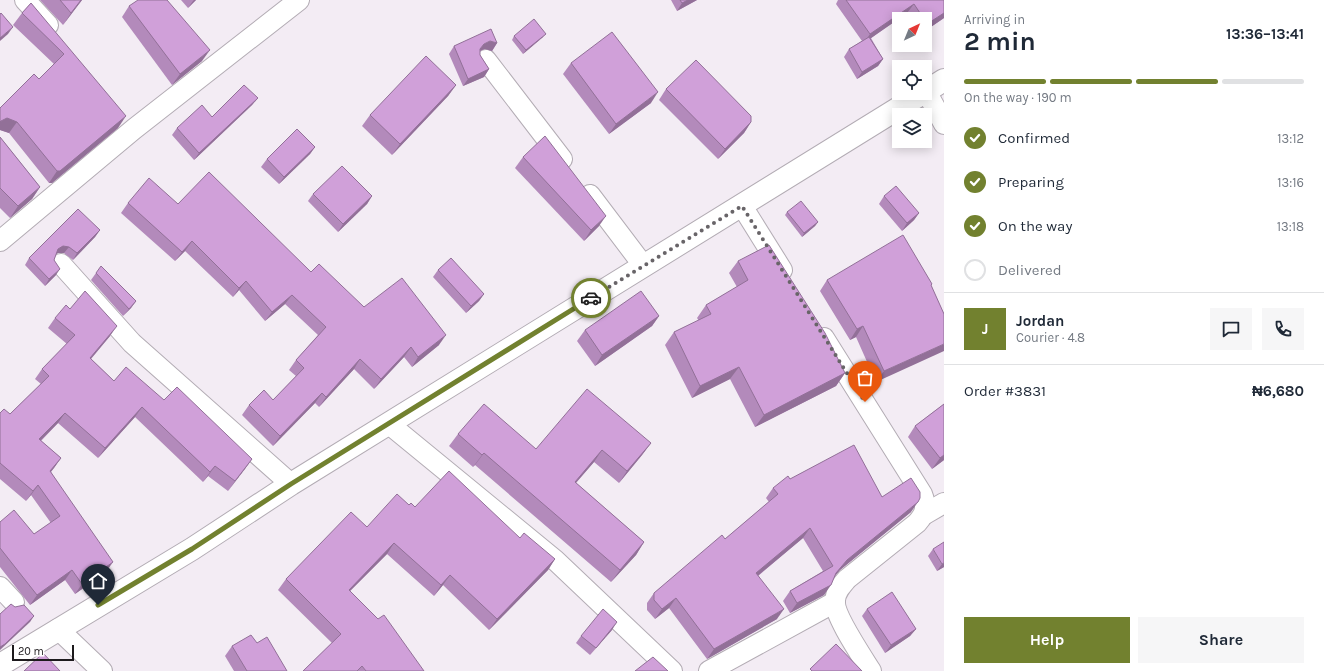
<!DOCTYPE html>
<meta charset="utf-8">
<style>
body{margin:0;font-family:Karla,sans-serif;background:#f6f6f7;color:#1f2937;height:100vh;display:flex;flex-direction:column;font-size:15px;white-space:nowrap}
*{box-sizing:border-box;margin:0}
p{font-size:13px;color:#747a83}
.icon{flex:none;width:22px;height:22px;fill:none;stroke:currentColor;stroke-width:2;stroke-linecap:round;stroke-linejoin:round}
.map{position:relative;flex:1;overflow:hidden}
.panel{display:flex;flex-direction:column;background:#fff;width:380px}
.panel>*{flex:none}
.needle{width:26px;rotate:43deg}
.buttons{position:absolute;left:892px;top:12px;display:grid;gap:8px}
.buttons a{display:grid;place-items:center;width:40px;height:40px;border-radius:0px;background:#fff;box-shadow:0 2px 10px #0003;font-size:20px}
.scale{position:absolute;left:12px;bottom:10px;width:62px;box-sizing:border-box;padding-left:4px;border:2px solid #1d1a1d;border-top:0;font-size:11px;line-height:14px;white-space:nowrap;color:#1d1a1d;-webkit-text-stroke:3px #fff;paint-order:stroke}
.pin{position:absolute;display:grid;place-items:center;width:34px;height:34px;color:#fff;margin:-41px -17px;border-radius:50% 50% 50% 0;rotate:-45deg;box-shadow:0 0 4px #0007}
.pin .icon{rotate:45deg}
.courier{position:absolute;display:grid;place-items:center;width:40px;height:40px;margin:-20px;border:3px solid #72812f;border-radius:50%;background:#fff;color:#222;box-shadow:0 1px 5px #0007}
.head em{font-style:normal;font-weight:700}
.head div{display:flex;flex-direction:column-reverse}
.head{display:flex;align-items:center;justify-content:space-between;height:68px;padding:0 20px}
h1{font-size:26px;font-weight:700;line-height:30px}
.bar{display:grid;grid-template-columns:repeat(4,1fr);gap:6px 4px;align-content:center;height:48px;padding:0 20px}
.bar i{height:5px;border-radius:3px;background:#e0e1e3}
.bar .current{background:#72812f}
.bar p{grid-column:span 4}
.line{display:flex;align-items:center;gap:10px;padding:0 20px;border-top:1px solid #e0e1e3}
.line div{flex:1}
.round{display:grid;place-items:center;flex:none;width:42px;height:42px;border-radius:0px;background:#f6f6f7}
ol{padding:0 20px;list-style:none}
li{display:flex;align-items:center;gap:12px;height:44px}
li p{margin-inline-start:auto}
li .icon{padding:4px;border-radius:50%;background:#72812f;color:#fff;stroke-width:4}
li:last-child{color:#747a83}
li i{width:22px;height:22px;border:2px solid #e0e1e3;border-radius:50%}
.button{display:flex;gap:8px;margin-top:auto;padding:8px 20px}
.button a{flex:1;height:46px;border-radius:0px;background:#72812f;color:#fff;font-size:16px;font-weight:700;line-height:46px;text-align:center}
.button a+a{background:#f6f6f7;color:#1f2937}
main{display:flex;flex:1;min-height:0}
.map>svg:first-child{display:block}
.lines{fill:none;stroke-linecap:round;stroke-linejoin:round}
.minor-casing{stroke:#b3acb4;stroke-width:22}
.secondary-casing{stroke:#b3acb4;stroke-width:24}
.minor{stroke:#fff;stroke-width:20}
.secondary{stroke:#fff;stroke-width:22}
.wall{fill:#b38abb}
.shaded-wall{fill:#927098}
.building{fill:#d0a0d9;stroke:#927098}
.done{stroke:#686468;stroke-width:4;stroke-dasharray:0 7.2}
.route{stroke:#72812f;stroke-width:5}
</style>
<main>
<div class="map">
<svg width="944" height="671" viewBox="0 0 944 671">
<rect width="100%" height="100%" fill="#f3ecf4"/>
<g class="lines">
<defs>
<g id="minor">
<polyline points="25,0 48,25"/>
<polyline points="486,60 562,159"/>
<polyline points="926,91 944,124"/>
<polyline points="590,195 643,265"/>
<polyline points="742,206 782,270"/>
<polyline points="0,241 134,129 299,0"/>
<polyline points="61,264 132,343 291,484"/>
<path d="M824 338 922 494C927 507 926 513 917 523L847 579C841 586 836 591 835 600 833 614 863 658 871 671"/>
<polyline points="389,424 555,560 672,671"/>
<polyline points="925,514 944,503"/>
<polyline points="0,587 14,602"/>
<polyline points="58,629 102,671"/>
<polyline points="709,671 835,602"/>
</g>
<g id="secondary">
<polyline points="925,92 944,80"/>
<polyline points="0,665 192,549 291,484 923,93"/>
</g>
</defs>
<use href="#minor" class="minor-casing"/>
<use href="#secondary" class="secondary-casing"/>
<use href="#minor" class="minor"/>
<use href="#secondary" class="secondary"/>
</g>
<g class="wall">
<polygon points="40,0 82,0 63,25"/>
<polygon points="181,0 196,0 188,8"/>
<polygon points="671,0 697,0 677,11"/>
<polygon points="838,0 944,0 944,18 925,31 925,19 911,19 907,13 871,38 883,59 878,66 857,79 844,57 849,49 862,41 836,4"/>
<polygon points="31,3 118,128 52,183 49,183 9,133 0,130 0,108 39,79 54,64 13,25 22,13"/>
<polygon points="129,6 202,61 172,85 122,17"/>
<polygon points="514,36 543,37 523,54 512,40"/>
<polygon points="497,43 492,51 485,49 480,51 480,55 489,69 484,77 463,86 449,54 454,46"/>
<polygon points="571,63 651,103 609,134 563,74"/>
<polygon points="456,85 448,96 392,155 362,126 370,115"/>
<polygon points="666,89 751,122 744,133 718,159 659,100"/>
<polygon points="258,98 252,105 194,160 172,135 177,128 212,117"/>
<polygon points="0,137 40,187 32,199 10,218 0,208"/>
<polygon points="315,147 310,154 279,184 261,167 267,159"/>
<polygon points="523,157 599,226 584,241 515,168"/>
<polygon points="313,194 372,196 367,204 338,232 308,201"/>
<polygon points="884,196 919,213 914,220 902,231 879,204"/>
<polygon points="128,203 178,204 311,272 364,307 439,345 412,367 404,357 374,389 354,369 319,407 315,403 273,446 242,415 249,405 273,400 296,376 289,370 296,360 318,335 285,304 265,321 239,290 233,297 185,251 175,261 121,213"/>
<polygon points="787,212 818,222 815,226 802,237 785,215"/>
<polygon points="100,230 95,237 73,260 64,253 58,253 56,254 54,260 56,275 45,286 25,265 29,258"/>
<polygon points="738,261 845,373 836,386 755,427 730,379 692,398 665,345 674,332 699,321 697,318 706,305 737,287 729,273"/>
<polygon points="438,270 484,294 479,301 466,313 433,277"/>
<polygon points="96,273 136,301 131,308 123,316 91,280"/>
<polygon points="827,280 931,286 944,314 876,382 856,337 850,340 820,291"/>
<polygon points="70,309 110,336 91,359 114,381 164,400 252,459 228,491 208,476 203,482 135,417 98,458 58,423 41,441 61,458 51,472 106,572 75,594 65,580 30,605 0,567 0,522 34,534 51,523 31,495 26,501 0,479 0,413 10,414 41,384 35,379 42,369 67,344 48,328 55,318"/>
<polygon points="659,316 652,326 595,366 577,341 585,330"/>
<polygon points="944,404 944,460 932,469 908,437 915,426"/>
<polygon points="458,434 536,449 651,443 642,455 619,483 594,462 576,483 644,542 636,555 611,582 475,465 473,467 449,446"/>
<polygon points="790,479 882,497 911,512 840,570 835,576 824,595 790,613 783,601 790,591 823,571 803,538 758,576 777,619 707,659 669,608 655,619 647,610 647,603 654,593 725,539 769,502 766,498 773,488"/>
<polygon points="409,505 520,538 555,559 548,570 489,630 443,585 434,596 387,554 350,591 424,671 303,671 332,643 278,590 286,579 367,527"/>
<polygon points="933,549 944,567 937,571 928,556"/>
<polygon points="867,609 916,629 910,636 885,653 862,616"/>
<polygon points="612,630 590,655 576,643 581,636"/>
<polygon points="257,643 287,671 234,671 225,656 232,646"/>
</g>
<g class="shaded-wall">
<polygon points="81,0 82,0 63,25 71,13"/>
<polygon points="194,0 196,0 188,8 193,1"/>
<polygon points="688,0 697,0 677,11 682,3"/>
<polygon points="914,4 907,13 864,43 870,34"/>
<polygon points="944,13 944,18 925,31 925,28 927,24"/>
<polygon points="13,27 8,34 0,41 0,38"/>
<polygon points="546,34 543,37 523,54 526,50"/>
<polygon points="490,41 497,43 492,51 485,49 479,51 484,44"/>
<polygon points="210,50 202,61 172,85 180,74"/>
<polygon points="883,59 878,66 857,79 862,72"/>
<polygon points="489,69 484,77 463,86 468,79"/>
<polygon points="456,85 448,96 392,155 400,144"/>
<polygon points="658,92 651,103 609,134 616,124"/>
<polygon points="258,98 252,105 194,160 199,153"/>
<polygon points="126,116 118,128 52,183 49,183 57,171"/>
<polygon points="7,118 17,122 9,133 0,130 0,122"/>
<polygon points="751,122 744,133 718,159 725,149"/>
<polygon points="315,147 310,154 279,184 284,177"/>
<polygon points="40,187 32,199 10,218 18,206"/>
<polygon points="372,196 367,204 338,232 343,224"/>
<polygon points="919,213 914,220 902,231 907,223"/>
<polygon points="606,216 599,226 584,241 591,230"/>
<polygon points="818,222 815,226 802,237 804,233"/>
<polygon points="100,230 95,237 73,260 77,253"/>
<polygon points="192,241 185,251 175,261 182,252"/>
<polygon points="63,246 69,247 64,253 58,253 53,256 58,249"/>
<polygon points="60,269 56,275 45,286 49,279"/>
<polygon points="246,281 239,290 233,297 239,288"/>
<polygon points="484,294 479,301 466,313 471,306"/>
<polygon points="292,295 285,304 265,321 272,312"/>
<polygon points="136,301 131,308 123,316 129,309"/>
<polygon points="659,316 652,326 595,366 602,355"/>
<polygon points="117,326 110,336 83,368 90,358"/>
<polygon points="863,326 856,337 850,340 857,329"/>
<polygon points="446,335 439,345 412,367 418,357"/>
<polygon points="944,344 944,351 876,382 884,371"/>
<polygon points="411,347 404,357 374,389 381,379"/>
<polygon points="360,359 354,369 319,407 326,397"/>
<polygon points="739,367 730,379 692,398 700,386"/>
<polygon points="845,373 836,386 755,427 764,415"/>
<polygon points="322,393 315,403 273,446 280,436"/>
<polygon points="142,407 135,417 98,458 105,448"/>
<polygon points="65,413 58,423 32,449 39,439"/>
<polygon points="651,443 642,455 619,483 627,471"/>
<polygon points="602,450 594,462 566,494 575,482"/>
<polygon points="484,453 475,465 473,467 482,455"/>
<polygon points="944,455 944,460 932,469 940,458"/>
<polygon points="61,458 54,468 43,481 50,471"/>
<polygon points="252,459 245,469 228,491 235,481"/>
<polygon points="215,466 208,476 203,482 210,472"/>
<polygon points="38,485 31,495 26,501 33,491"/>
<polygon points="918,502 911,512 840,570 829,583 836,573 847,560"/>
<polygon points="810,528 803,538 749,583 756,573"/>
<polygon points="644,542 636,555 611,582 620,570"/>
<polygon points="394,543 387,554 341,600 349,590"/>
<polygon points="555,559 548,570 489,630 497,619"/>
<polygon points="113,562 106,572 75,594 82,584"/>
<polygon points="944,563 944,567 937,571 942,564"/>
<polygon points="72,570 65,580 30,605 37,595"/>
<polygon points="450,575 443,585 434,596 441,585"/>
<polygon points="831,585 824,595 790,613 797,603"/>
<polygon points="676,598 669,608 655,619 662,609"/>
<polygon points="784,609 777,619 707,659 714,649"/>
<polygon points="34,616 30,622 0,650 0,647"/>
<polygon points="617,622 612,630 590,655 596,648"/>
<polygon points="916,629 910,636 885,653 891,645"/>
</g>
<g class="building">
<polygon points="60,0 81,0 71,13"/>
<polygon points="138,0 167,0 210,50 180,74 129,6"/>
<polygon points="680,0 688,0 682,3"/>
<polygon points="846,0 944,0 944,13 927,24 925,21 925,19 924,19 914,4 870,34"/>
<polygon points="31,3 126,116 60,171 57,171 17,122 7,118 1,121 0,122 0,108 34,74 39,79 64,54 22,13"/>
<polygon points="1,13 13,27 0,38 0,14"/>
<polygon points="534,19 546,34 526,50 514,36"/>
<polygon points="491,29 497,43 490,41 484,44 480,49 480,55 489,69 468,79 454,46"/>
<polygon points="612,32 658,92 616,124 571,63"/>
<polygon points="869,37 883,59 862,72 849,49"/>
<polygon points="426,56 456,85 400,144 370,115"/>
<polygon points="696,60 751,116 751,122 725,149 666,89"/>
<polygon points="244,85 258,98 199,153 177,128 202,105 212,117"/>
<polygon points="297,129 315,147 284,177 267,159"/>
<polygon points="545,136 606,216 591,230 523,157"/>
<polygon points="0,137 40,187 18,206 0,188"/>
<polygon points="342,166 372,196 343,224 313,194"/>
<polygon points="209,172 311,272 319,264 364,307 402,278 446,335 418,357 411,347 381,379 360,359 326,397 322,393 280,436 249,405 264,390 273,400 304,368 296,360 326,327 292,295 272,312 246,281 239,288 192,241 182,252 128,203 149,178 178,204"/>
<polygon points="896,186 919,213 907,223 884,196"/>
<polygon points="801,201 818,222 804,233 787,212"/>
<polygon points="78,209 100,230 77,253 69,247 63,246 58,249 54,260 60,269 49,279 29,258"/>
<polygon points="903,235 932,284 931,285 944,314 944,344 884,371 863,326 857,329 827,280"/>
<polygon points="769,245 825,333 845,373 764,415 739,367 700,386 674,332 711,314 706,305 748,280 738,261"/>
<polygon points="451,258 484,294 471,306 438,270"/>
<polygon points="101,266 136,301 129,309 96,273"/>
<polygon points="85,291 117,326 90,358 114,381 126,367 164,400 177,387 252,459 235,481 215,466 210,472 142,407 105,448 65,413 39,439 61,458 50,471 113,562 82,584 72,570 37,595 0,548 0,522 14,510 34,534 60,516 38,485 33,491 0,463 0,413 4,409 10,414 49,376 42,369 75,335 55,318 66,305 70,309"/>
<polygon points="641,291 659,316 602,355 585,330"/>
<polygon points="587,389 651,443 627,471 602,450 575,482 644,542 620,570 484,453 482,455 458,434 484,404 536,449"/>
<polygon points="944,404 944,455 940,458 915,426"/>
<polygon points="854,445 882,497 911,478 920,492 920,498 918,502 847,560 836,573 831,585 797,603 790,591 833,566 810,528 756,573 784,609 714,649 676,598 662,609 654,600 654,593 722,535 725,539 778,494 773,488 788,476 790,479"/>
<polygon points="449,471 520,538 524,533 555,559 497,619 450,575 441,585 394,543 349,590 378,619 384,615 424,671 366,671 362,666 357,671 303,671 341,634 286,579 351,512 367,527 397,494 409,505 411,503 415,507"/>
<polygon points="944,542 944,563 942,564 933,549"/>
<polygon points="892,592 916,629 891,645 867,609"/>
<polygon points="11,604 15,607 24,605 34,616 5,644 0,647 0,614"/>
<polygon points="603,609 617,622 596,648 581,636"/>
<polygon points="251,635 257,643 267,637 287,671 247,671 232,646"/>
<polygon points="836,644 862,671 812,671 810,669"/>
<polygon points="43,653 60,671 24,671"/>
<polygon points="653,657 668,671 635,671"/>
</g>
<g class="lines">
<polyline class="done" points="591,298 742,206 865,402"/>
<polyline class="route" points="98,605 192,549 291,484 591,298"/>
</g>
</svg>
<div class="buttons">
<a><svg class="needle" viewBox="-14 -14 28 28"><path d="M0-13l5 13h-10z" fill="#e53935"/><path d="M0 13l5-13h-10z" fill="#747a83"/></svg></a>
<a><svg class="icon" aria-label="locate" viewBox="0 0 24 24"><circle cx="12" cy="12" r="6"/><path d="M12 2v4M12 18v4M2 12h4M18 12h4"/></svg></a>
<a><svg class="icon" aria-label="layers" viewBox="0 0 24 24"><path d="M12 4l9 5-9 5-9-5zM3 14l9 5 9-5"/></svg></a>
</div>
<div class="scale">20 m</div>
<div class="pin" style="left:865px;top:402px;background:#ea580c"><svg class="icon" aria-label="bag" viewBox="0 0 24 24"><path d="M5 8h14l-1 12H6zM9 8a3 3 0 0 1 6 0"/></svg></div>
<div class="pin" style="left:98px;top:605px;background:#1f2937"><svg class="icon" aria-label="home" viewBox="0 0 24 24"><path d="M3 11l9-7 9 7M6 9v11h12V9"/></svg></div>
<div class="courier" style="left:591px;top:298px"><svg class="icon" aria-label="car" viewBox="0 0 24 24"><path d="M5 17H2v-5l4-1 3-4h7l3 4 3 1v5h-3M9 17h6M6 11h13"/><circle cx="7" cy="17" r="2"/><circle cx="17" cy="17" r="2"/></svg></div>
</div>
<section class="panel">
<div class="head"><div><h1>2 min</h1><p>Arriving in</p></div><em>13:36–13:41</em></div>
<div class="bar"><i class="current"></i><i class="current"></i><i class="current"></i><i></i><p>On the way · 190 m</p></div>
<ol>
<li><svg class="icon" aria-label="check" viewBox="0 0 24 24"><path d="M5 12l5 5 9-10"/></svg>Confirmed<p>13:12</p></li>
<li><svg class="icon" aria-label="check" viewBox="0 0 24 24"><path d="M5 12l5 5 9-10"/></svg>Preparing<p>13:16</p></li>
<li><svg class="icon" aria-label="check" viewBox="0 0 24 24"><path d="M5 12l5 5 9-10"/></svg>On the way<p>13:18</p></li>
<li><i></i>Delivered</li>
</ol>
<div class="line" style="height:72px"><b class="round" style="background:#72812f;color:#fff">J</b><div><b>Jordan</b><p>Courier · 4.8</p></div><a class="round"><svg class="icon" aria-label="chat" viewBox="0 0 24 24"><path d="M4 5h16v11H9l-5 4z"/></svg></a><a class="round"><svg class="icon" aria-label="phone" viewBox="0 0 24 24"><path d="M5 4h4l2 5-3 2q2 4 5 5l2-3 5 2v4C11 20 4 13 5 4z"/></svg></a></div>
<div class="line" style="height:52px"><div>Order #3831</div><b>₦6,680</b></div>
<div class="button"><a>Help</a><a>Share</a></div>
</section>
</main>
